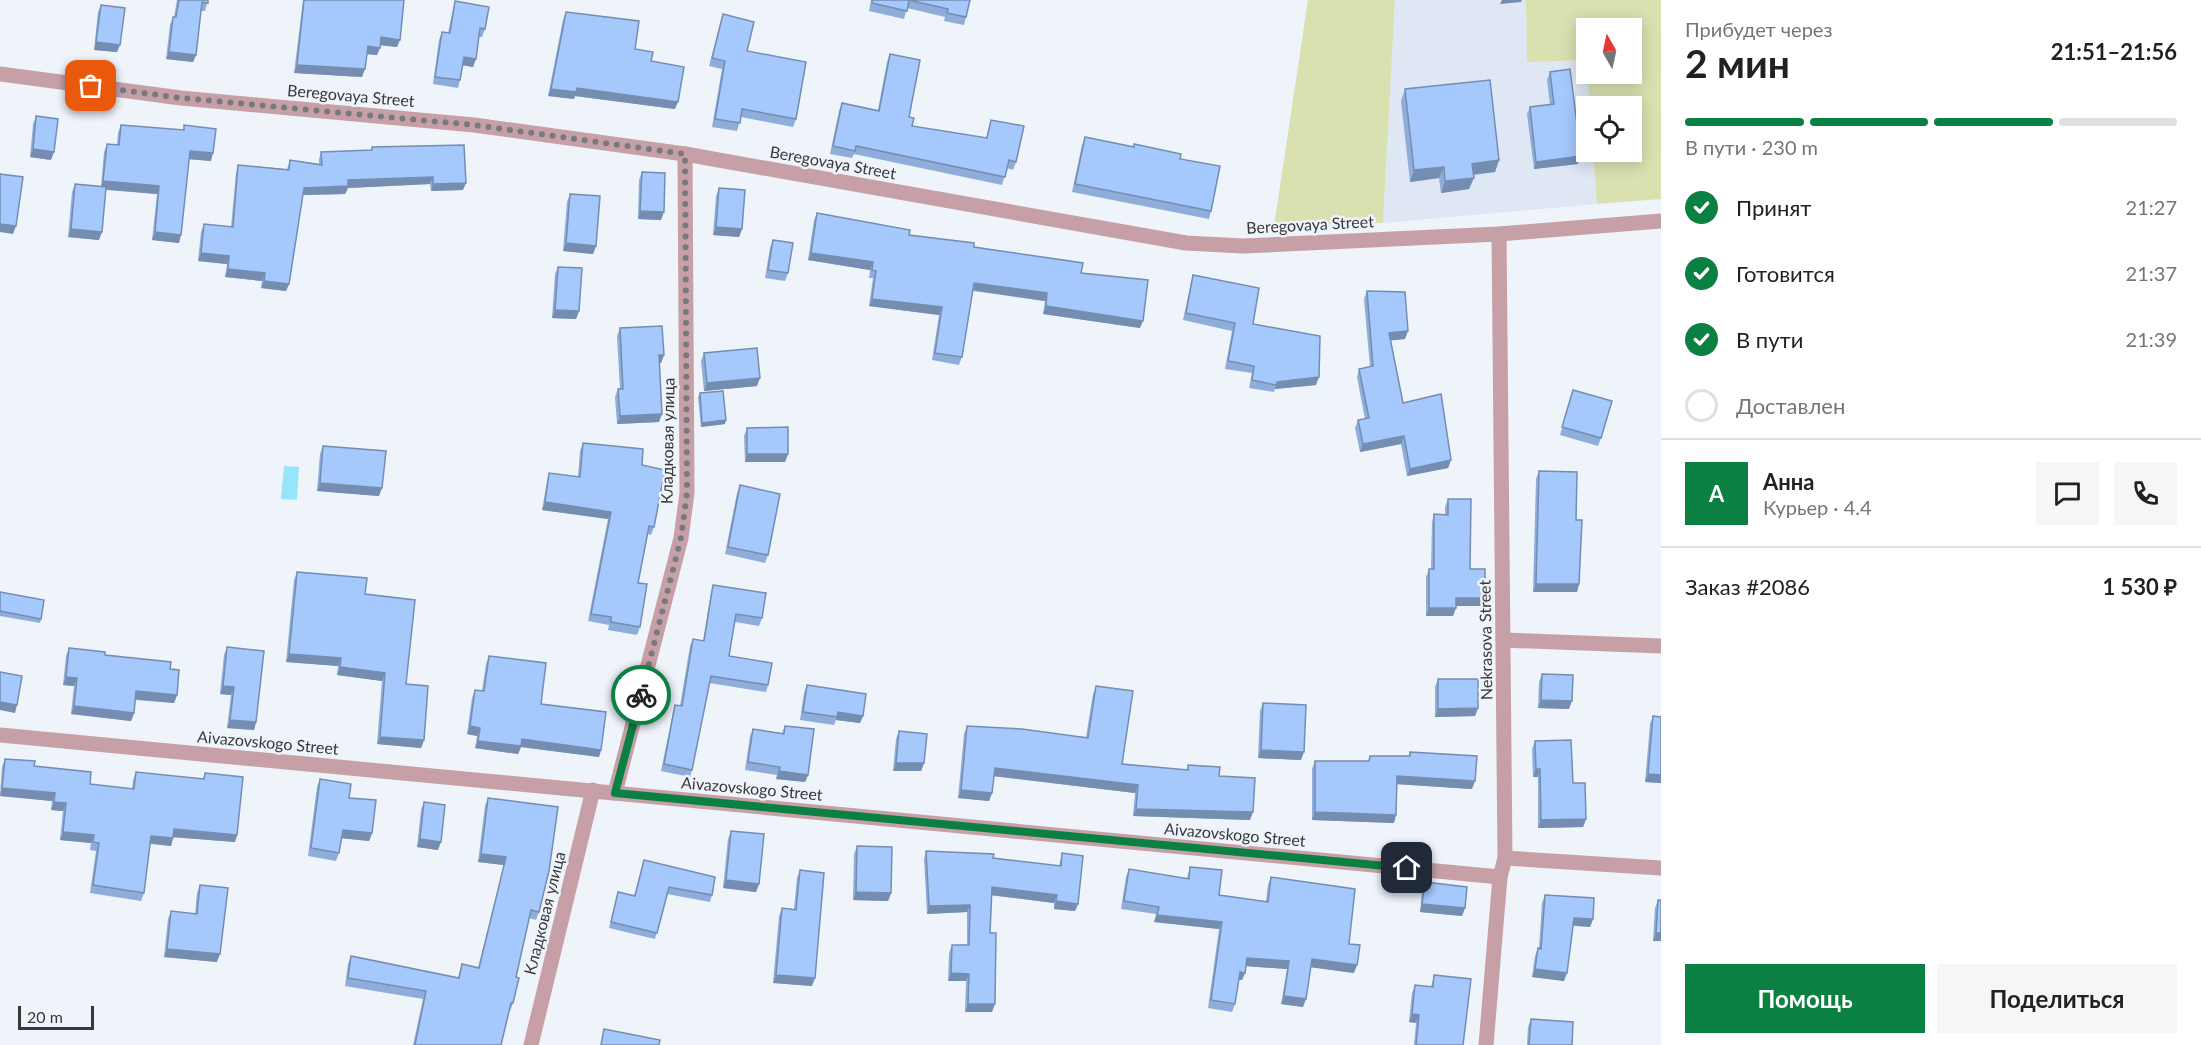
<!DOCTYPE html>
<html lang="ru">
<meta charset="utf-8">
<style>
body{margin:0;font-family:Lato,sans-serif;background:#f6f6f6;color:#202124;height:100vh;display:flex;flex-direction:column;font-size:22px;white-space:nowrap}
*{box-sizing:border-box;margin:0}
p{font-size:20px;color:#757577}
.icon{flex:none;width:33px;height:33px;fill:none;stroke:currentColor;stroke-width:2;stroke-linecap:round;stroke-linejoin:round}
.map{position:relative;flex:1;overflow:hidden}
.details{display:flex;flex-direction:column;background:#fff;width:540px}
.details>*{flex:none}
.needle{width:39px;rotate:351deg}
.tools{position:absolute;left:1576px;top:18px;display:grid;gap:12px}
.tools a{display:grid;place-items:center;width:66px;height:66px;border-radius:0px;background:#fff;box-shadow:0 3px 15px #0003;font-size:30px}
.scale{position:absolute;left:18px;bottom:15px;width:76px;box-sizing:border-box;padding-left:6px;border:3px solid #37383b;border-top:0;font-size:16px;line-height:21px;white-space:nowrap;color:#37383b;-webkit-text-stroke:4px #eff3fa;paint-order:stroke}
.pin{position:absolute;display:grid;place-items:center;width:51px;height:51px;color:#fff;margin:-26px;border-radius:12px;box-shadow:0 3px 9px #0006}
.courier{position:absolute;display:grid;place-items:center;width:60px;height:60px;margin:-30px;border:4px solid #0b8043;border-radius:50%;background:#fff;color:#222;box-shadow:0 2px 8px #0007}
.summary em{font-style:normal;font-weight:700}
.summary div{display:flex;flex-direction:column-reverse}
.summary{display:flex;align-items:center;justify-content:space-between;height:102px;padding:0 24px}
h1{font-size:39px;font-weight:700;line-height:45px}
.bar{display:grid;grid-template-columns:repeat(4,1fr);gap:9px 6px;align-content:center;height:72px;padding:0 24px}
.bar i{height:8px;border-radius:4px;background:#e0e0e0}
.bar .active{background:#0b8043}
.bar p{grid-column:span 4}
.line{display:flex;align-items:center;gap:15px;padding:0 24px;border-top:2px solid #e0e0e0}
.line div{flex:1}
.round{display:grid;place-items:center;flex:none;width:63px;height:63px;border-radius:0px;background:#f6f6f6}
ol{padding:0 24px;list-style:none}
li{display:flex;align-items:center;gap:18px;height:66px}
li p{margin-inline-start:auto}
li .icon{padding:6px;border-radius:50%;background:#0b8043;color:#fff;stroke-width:4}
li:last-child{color:#757577}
li i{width:33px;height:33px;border:3px solid #e0e0e0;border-radius:50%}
.primary-button{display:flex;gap:12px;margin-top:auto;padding:12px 24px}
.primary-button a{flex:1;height:69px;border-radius:0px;background:#0b8043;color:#fff;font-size:24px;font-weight:700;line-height:69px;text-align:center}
.primary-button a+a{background:#f6f6f6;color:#202124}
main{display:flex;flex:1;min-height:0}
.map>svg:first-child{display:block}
.built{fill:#dee7f3}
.green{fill:#d9e1b1}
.water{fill:#96e5fa}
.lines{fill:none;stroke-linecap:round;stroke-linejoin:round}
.lane{stroke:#c6a0a6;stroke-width:15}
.street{stroke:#c6a0a6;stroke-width:15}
.wall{fill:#8eadda}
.shaded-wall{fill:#748db1}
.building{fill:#a5c9fd;stroke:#748db1;stroke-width:1.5}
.done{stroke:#77797e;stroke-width:6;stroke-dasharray:0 10.8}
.route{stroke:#0b8043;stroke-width:8}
.labels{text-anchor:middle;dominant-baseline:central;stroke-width:5;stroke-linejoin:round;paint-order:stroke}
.street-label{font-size:16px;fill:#37383b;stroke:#eff3fa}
</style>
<main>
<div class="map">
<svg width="1661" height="1045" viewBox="0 0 1661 1045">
<rect width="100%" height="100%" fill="#eff3fa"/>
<polygon class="built" points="1395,0 1526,0 1527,61 1586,60 1590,106 1587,106 1587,152 1593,152 1597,204 1383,223"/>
<g class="green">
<polygon points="1308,0 1395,0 1383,223 1274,226"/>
<polygon points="1526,0 1661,0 1661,199 1597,204 1593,152 1632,152 1632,106 1590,106 1587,74 1632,74 1632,28 1587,28 1587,72 1586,60 1527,62"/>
</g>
<polygon class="water" points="284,466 299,467 297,500 281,499"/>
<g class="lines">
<polyline class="lane" points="1503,640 1661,646"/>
<g class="street">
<polyline points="0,74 181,98 474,125 685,154 1186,243 1243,246 1499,234 1661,221"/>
<polyline points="0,735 1500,877"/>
<polyline points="615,793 681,538 687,493 685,154"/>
<polyline points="1505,858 1661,868"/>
<polyline points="531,1045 593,790"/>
<polyline points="1486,1045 1500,877 1505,858 1499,234"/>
</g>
</g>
<g class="wall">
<polygon points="177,0 208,0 205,11 201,11 196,55 193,62 166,59 170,25 173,17 174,17"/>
<polygon points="303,0 404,0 397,47 380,45 377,55 367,54 362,77 294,73"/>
<polygon points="871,0 970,0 964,25 944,21 945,17 907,8 904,19 869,11"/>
<polygon points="455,1 485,29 482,37 479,37 473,67 463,65 460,80 458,88 433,84 439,40 442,32 448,33 453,9"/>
<polygon points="101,5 117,52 94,50 98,12"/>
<polygon points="566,12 635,49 651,61 675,109 575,96 574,99 548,96 563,20"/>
<polygon points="723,14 747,51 796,119 793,127 741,117 737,131 712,127 722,69 709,66"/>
<polygon points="890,54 909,117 912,126 986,138 991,120 1016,162 1013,170 1007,168 1002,185 854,154 852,158 830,154 839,111 842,103 878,110 887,62"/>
<polygon points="1550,72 1578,164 1534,169 1527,114 1530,107 1550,105 1547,80"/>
<polygon points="1405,89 1499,160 1495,172 1473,175 1469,189 1441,193 1439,178 1410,182 1401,101"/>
<polygon points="36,116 51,160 30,157 33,124"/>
<polygon points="121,125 183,130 184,125 211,161 189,159 179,243 152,240 157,194 106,190 99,240 68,237 72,192 75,184 101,187 104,152 107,144 117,145 118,133"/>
<polygon points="1085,137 1211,211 1209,219 1072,192 1082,145"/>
<polygon points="372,147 463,190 431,191 430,184 348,188 345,194 303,195 289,284 286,291 261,288 262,281 225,277 227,264 198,261 201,232 204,224 231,227 236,173 238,165 287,169 290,160 319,164 319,159 321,152 371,150"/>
<polygon points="642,172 661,220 638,219 639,180"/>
<polygon points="719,188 742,229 739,237 713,235 716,196"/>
<polygon points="570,194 596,246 593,254 563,251 567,202"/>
<polygon points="817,213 909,235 974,247 1081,273 1140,328 1043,314 1045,301 973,291 962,357 959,365 932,360 939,315 869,306 873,278 869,278 870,270 808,260 814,220"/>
<polygon points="773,240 788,273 785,281 765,278 770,248"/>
<polygon points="558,267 579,311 576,319 552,318 555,274"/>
<polygon points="1193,275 1253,324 1316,385 1275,389 1274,392 1249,388 1252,373 1225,369 1232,331 1183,320 1191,283"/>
<polygon points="1367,291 1405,339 1391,340 1403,403 1451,460 1448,468 1407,476 1401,444 1360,452 1355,428 1358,420 1365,419 1357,377 1359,369 1370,367 1364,299"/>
<polygon points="620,328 664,355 661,363 659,363 659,422 617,424 615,397 618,389 620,389 617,336"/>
<polygon points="704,353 757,386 704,391 701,361"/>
<polygon points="1573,390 1601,438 1598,446 1560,435"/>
<polygon points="700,393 725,424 701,427 698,397"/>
<polygon points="747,428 788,454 785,462 745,462 744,436"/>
<polygon points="583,443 642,465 654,527 651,535 648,534 638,583 640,627 637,635 608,630 609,625 588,621 608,519 542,510 547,481 549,473 578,477 580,451"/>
<polygon points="323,446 379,496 317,491 320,454"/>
<polygon points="1539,471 1576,520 1579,584 1577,592 1533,592 1536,479"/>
<polygon points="740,485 768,555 765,563 725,554 737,493"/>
<polygon points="1448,499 1470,569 1485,598 1482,606 1456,606 1453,616 1426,616 1426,577 1429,569 1431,569 1432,522 1434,514 1445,515 1445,507"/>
<polygon points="297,572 365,594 406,684 424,740 421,748 377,744 382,681 337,675 338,666 286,662 294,580"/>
<polygon points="713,585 762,618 759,626 735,622 729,656 768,685 766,692 709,683 692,770 690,777 661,771 673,712 675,705 680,706 690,646 693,639 703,641 711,592"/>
<polygon points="0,592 41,619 40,623 0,616"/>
<polygon points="227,647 256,722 254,730 227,728 231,695 220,694 224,655"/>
<polygon points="69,648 170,669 177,695 174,703 135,700 134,713 131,721 71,714 74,686 63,685 66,656"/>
<polygon points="489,656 541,704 601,750 599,757 521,747 518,754 475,748 477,736 467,734 472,698 475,690 482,691 486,664"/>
<polygon points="1542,674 1569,709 1538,708 1539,682"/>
<polygon points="1438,679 1478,708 1475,716 1435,717 1435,687"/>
<polygon points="807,685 863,716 860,723 836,720 834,725 800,720 804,693"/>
<polygon points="1096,686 1122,764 1187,770 1188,765 1219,776 1250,820 1133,816 1135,793 994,776 992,793 989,801 958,798 964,734 967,726 1086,737 1093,694"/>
<polygon points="1263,703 1301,760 1258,758 1260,711"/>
<polygon points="1653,716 1661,717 1661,783 1645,782 1650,724"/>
<polygon points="785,726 808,775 805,782 776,779 777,775 745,770 750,736 753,729 782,733"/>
<polygon points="899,731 924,763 921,771 893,771 896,739"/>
<polygon points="1535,741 1573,783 1586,819 1583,827 1538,828 1538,777 1533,777 1532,749"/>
<polygon points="1410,752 1472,789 1397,784 1394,823 1312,820 1312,769 1315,761 1368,761 1370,756 1409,756"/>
<polygon points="5,759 34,766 90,784 132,789 133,780 136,772 203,779 205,773 237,835 235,842 173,837 171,846 150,844 144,893 141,901 90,893 96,851 90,850 91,843 60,840 63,811 51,810 52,801 0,796 2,767"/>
<polygon points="320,779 349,798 372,833 369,841 342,838 339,853 336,861 308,856 317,787"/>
<polygon points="488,798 539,912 536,920 529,918 516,977 513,1003 510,1011 509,1011 501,1045 413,1045 423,999 345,986 348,964 351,956 458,978 462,964 478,968 504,865 478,862 485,806"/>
<polygon points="424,802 438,850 417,847 421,810"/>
<polygon points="731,831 759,884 756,892 723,888 728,839"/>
<polygon points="857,846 891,893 888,901 853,900 854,854"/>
<polygon points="926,851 993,858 1059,866 1062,853 1078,904 1075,911 1054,909 1054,903 992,895 990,933 992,1012 965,1012 966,981 948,981 949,953 952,945 967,945 967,912 927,914 924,859"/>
<polygon points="644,860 712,895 710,902 667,894 655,939 609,928 618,892 634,896"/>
<polygon points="1190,867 1219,895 1266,901 1268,885 1271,877 1349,944 1354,973 1311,967 1303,1007 1281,1004 1287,969 1246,966 1245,973 1242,980 1239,980 1235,1004 1232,1012 1208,1008 1219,929 1154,922 1156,914 1121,909 1126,877 1129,869 1187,878"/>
<polygon points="800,870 812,986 773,983 779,916 782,908 794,909 797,878"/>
<polygon points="1425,882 1465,908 1462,916 1420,912 1422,890"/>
<polygon points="200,885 217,962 164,957 168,919 171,911 195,914 197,893"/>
<polygon points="1545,895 1593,919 1590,927 1573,926 1564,981 1532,977 1535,956 1538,948 1539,948 1542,903"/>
<polygon points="1658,900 1661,941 1653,941 1655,908"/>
<polygon points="1434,975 1463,1045 1414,1045 1416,1023 1409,1022 1412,993 1415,985 1431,987"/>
<polygon points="1531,1019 1572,1045 1527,1045 1528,1027"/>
</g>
<g class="shaded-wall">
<polygon points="1502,0 1522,0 1521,2 1500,4"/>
<polygon points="381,37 400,40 397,47 378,45"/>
<polygon points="96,42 120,45 117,52 94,50"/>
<polygon points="368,46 380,48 377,55 365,54"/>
<polygon points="169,52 196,55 193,62 166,59"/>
<polygon points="464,57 476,59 473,67 461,65"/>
<polygon points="297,65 365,69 362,77 294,73"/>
<polygon points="577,88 678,102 675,109 575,96 574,99 548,96 551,89"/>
<polygon points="33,149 54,152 51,160 30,157"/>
<polygon points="190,151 213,153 211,161 187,159"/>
<polygon points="1581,156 1578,164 1534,169 1536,162"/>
<polygon points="1499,160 1495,172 1468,175 1472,164"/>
<polygon points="1444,167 1439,178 1410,182 1414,170"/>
<polygon points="433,177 430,184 348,188 345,194 301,195 304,188 348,180"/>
<polygon points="1474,178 1469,189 1441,193 1445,181"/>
<polygon points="103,181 159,186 157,194 100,189"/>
<polygon points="466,183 463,190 431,191 433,184"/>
<polygon points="640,211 664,212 661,220 638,219"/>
<polygon points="0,224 16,226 13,234 0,232"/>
<polygon points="716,227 742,229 739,237 713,235"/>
<polygon points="71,229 102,232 99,240 68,237"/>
<polygon points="155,232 181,235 179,243 152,240"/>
<polygon points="566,243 596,246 593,254 563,251"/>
<polygon points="201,253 229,256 227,264 198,261"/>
<polygon points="811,253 873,262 870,270 808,260"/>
<polygon points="228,269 265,273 262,281 225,277"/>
<polygon points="264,281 289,284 286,291 261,288"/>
<polygon points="974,283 1047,293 1045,301 972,290"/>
<polygon points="872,299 942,307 939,315 869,306"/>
<polygon points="1046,306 1143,321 1140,328 1043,314"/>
<polygon points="555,310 579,311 576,319 552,318"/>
<polygon points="1408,331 1405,339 1386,341 1389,333"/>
<polygon points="659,355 664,355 661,363 656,363"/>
<polygon points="1319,377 1316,385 1275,389 1277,382"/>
<polygon points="760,378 757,386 704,391 707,383"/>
<polygon points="662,414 659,422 617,424 620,416"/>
<polygon points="726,420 725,424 701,427 702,423"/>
<polygon points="1404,436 1401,444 1360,452 1363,444"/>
<polygon points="747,454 788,454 785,462 745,462"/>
<polygon points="1451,460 1448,468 1407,476 1410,469"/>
<polygon points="320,483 382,488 379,496 317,491"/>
<polygon points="545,502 611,512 608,519 542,510"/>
<polygon points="1536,584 1579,584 1577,592 1533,592"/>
<polygon points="1456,598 1485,598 1482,606 1454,606"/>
<polygon points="1429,608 1456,608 1453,616 1426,616"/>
<polygon points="289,654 341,658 338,666 286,662"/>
<polygon points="340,667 385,673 382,681 337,675"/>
<polygon points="66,677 77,678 74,686 63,685"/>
<polygon points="223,686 234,687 231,695 220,694"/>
<polygon points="136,691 177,695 174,703 133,699"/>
<polygon points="1541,700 1572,701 1569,709 1538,708"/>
<polygon points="0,702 17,705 15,713 0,710"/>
<polygon points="74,706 134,713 131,721 71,714"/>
<polygon points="1478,708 1475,716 1435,717 1438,709"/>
<polygon points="838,712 863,716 860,723 836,720"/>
<polygon points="230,720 256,722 254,730 227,728"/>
<polygon points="470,726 480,728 477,736 467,734"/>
<polygon points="380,737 424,740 421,748 377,744"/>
<polygon points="522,739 601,750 599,757 521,747 518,754 475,748 478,741"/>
<polygon points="1261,750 1304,752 1301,760 1258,758"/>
<polygon points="896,763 924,763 921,771 893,771"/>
<polygon points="995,768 1138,785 1135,793 992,776"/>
<polygon points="1536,769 1540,769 1538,777 1533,777"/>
<polygon points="779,771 808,775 805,782 776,779"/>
<polygon points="1648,774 1661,775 1661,783 1645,782"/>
<polygon points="1397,776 1475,781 1472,789 1394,784"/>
<polygon points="2,788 55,793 52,801 0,796"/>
<polygon points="961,790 992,793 989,801 958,798"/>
<polygon points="54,802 66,803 63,811 51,810"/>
<polygon points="1136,809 1253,812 1250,820 1133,816"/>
<polygon points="1315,812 1396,815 1394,823 1312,820"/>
<polygon points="1586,819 1583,827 1538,828 1541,820"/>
<polygon points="174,829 237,835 235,842 171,837"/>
<polygon points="343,830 372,833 369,841 340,838"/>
<polygon points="63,832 94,835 91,843 60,840"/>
<polygon points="151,836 173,838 171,846 148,843"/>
<polygon points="420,839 441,842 438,850 417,847"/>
<polygon points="481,854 506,857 504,865 478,862"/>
<polygon points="726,880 759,884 756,892 723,888"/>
<polygon points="992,887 1057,895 1054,903 989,895"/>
<polygon points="856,892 891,893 888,901 853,900"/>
<polygon points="1056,901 1078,904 1075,911 1054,909"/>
<polygon points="1422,904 1465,908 1462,916 1420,912"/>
<polygon points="970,905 967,912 927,914 929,906"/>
<polygon points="1157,915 1222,922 1219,929 1154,922"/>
<polygon points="1574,918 1593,919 1590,927 1572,925"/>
<polygon points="1656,933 1661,933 1661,941 1653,941"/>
<polygon points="167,949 220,954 217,962 164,957"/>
<polygon points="1247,958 1289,961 1287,969 1244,966"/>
<polygon points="1312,959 1357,965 1354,973 1309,967"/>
<polygon points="1535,969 1567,973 1564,981 1532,977"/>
<polygon points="1240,972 1245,973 1242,980 1237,980"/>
<polygon points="951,973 969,974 966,981 948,981"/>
<polygon points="776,975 815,978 812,986 773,983"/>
<polygon points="1284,996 1306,999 1303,1007 1281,1004"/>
<polygon points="968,1004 995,1004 992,1012 965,1012"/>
<polygon points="1412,1014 1419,1015 1416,1023 1409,1022"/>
</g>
<g class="building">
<polygon points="179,0 208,0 208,3 202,2 196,55 169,52 173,17 176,17"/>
<polygon points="304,0 404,0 400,40 381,37 380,48 368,46 365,69 297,65"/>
<polygon points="872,0 970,0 966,17 947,13 948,9 909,0 907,11 872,3"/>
<polygon points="455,1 489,7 485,29 480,28 476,59 464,57 460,80 435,77 442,32 450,33"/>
<polygon points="101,5 125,8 120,45 96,42"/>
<polygon points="566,12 639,21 635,49 653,52 651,61 684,67 678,102 577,88 576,92 551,89"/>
<polygon points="723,14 754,22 747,51 806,62 796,119 742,109 740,123 715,119 725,61 712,58"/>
<polygon points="890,54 920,60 909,117 914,118 912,126 987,138 991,120 1024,126 1016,162 1009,160 1005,177 856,146 855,151 833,146 842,103 879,111"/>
<polygon points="1570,69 1581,156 1536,162 1530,107 1554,104 1550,72"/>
<polygon points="1490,80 1499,160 1472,164 1474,178 1445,181 1444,167 1414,170 1405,89"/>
<polygon points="36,116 58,119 54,152 33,149"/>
<polygon points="121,125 184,130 184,125 216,129 213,153 190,151 181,235 155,232 159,186 103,181 107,144 119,145"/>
<polygon points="1085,137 1134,147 1134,144 1181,154 1180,159 1220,166 1211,211 1075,184"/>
<polygon points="464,145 466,183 433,184 433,177 348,180 348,186 304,188 289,284 264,281 265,273 228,269 229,256 201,253 204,224 233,227 238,165 289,170 290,160 322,165 321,152 372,150 372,147"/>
<polygon points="642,172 665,173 664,212 640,211"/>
<polygon points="0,174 23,177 16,226 0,224"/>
<polygon points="75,184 106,187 102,232 71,229"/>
<polygon points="719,188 745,190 742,229 716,227"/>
<polygon points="570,194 600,196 596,246 566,243"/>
<polygon points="817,213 910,230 909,235 974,243 974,247 1083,263 1081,273 1148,280 1143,321 1046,306 1047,293 974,283 962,357 935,353 942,307 872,299 876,271 872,270 873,262 811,253"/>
<polygon points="773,240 793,243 788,273 768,270"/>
<polygon points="558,267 582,268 579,311 555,310"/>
<polygon points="1193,275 1259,288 1253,324 1320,336 1319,377 1277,382 1276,385 1252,380 1254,366 1228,361 1235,323 1186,313"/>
<polygon points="1367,291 1405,292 1408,331 1389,333 1403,403 1441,394 1451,460 1410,469 1404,436 1363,444 1358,420 1369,418 1359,369 1373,366"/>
<polygon points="662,326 664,355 659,355 662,414 620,416 618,389 623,389 620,328"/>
<polygon points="757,348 760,378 707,383 704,353"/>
<polygon points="1573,390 1612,401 1601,438 1562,427"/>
<polygon points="723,391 726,420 702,423 700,393"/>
<polygon points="788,427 788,454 747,454 747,428"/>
<polygon points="583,443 643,449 642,465 665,470 654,527 649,526 638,583 647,584 640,627 611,622 611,617 591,614 611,512 545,502 549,473 580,477"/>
<polygon points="323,446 386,451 382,488 320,483"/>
<polygon points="1539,471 1577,472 1576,520 1582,520 1579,584 1536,584"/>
<polygon points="740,485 780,494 768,555 728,547"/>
<polygon points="1448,499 1471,499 1470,569 1485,569 1485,598 1456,598 1456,608 1429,608 1429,569 1434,569 1434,514 1448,515"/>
<polygon points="297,572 367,578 365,594 415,600 406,684 428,686 424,740 380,737 385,673 340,667 341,658 289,654"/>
<polygon points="713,585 766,593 762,618 736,614 729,656 772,663 768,685 711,676 692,770 664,764 675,705 682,706 693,639 704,641"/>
<polygon points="0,592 44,600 41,619 0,611"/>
<polygon points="227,647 264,651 256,722 230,720 234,687 223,686"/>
<polygon points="69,648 105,652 105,655 171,662 170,669 179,670 177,695 136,691 134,713 74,706 77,678 66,677"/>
<polygon points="489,656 546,663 541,704 606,712 601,750 522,739 521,746 478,741 480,728 470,726 475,690 484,691"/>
<polygon points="0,672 22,676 17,705 0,702"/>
<polygon points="1542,674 1573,675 1572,701 1541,700"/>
<polygon points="1438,679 1478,679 1478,708 1438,709"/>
<polygon points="807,685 866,694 863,716 838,712 837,717 803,712"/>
<polygon points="1096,686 1133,691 1122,764 1188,770 1188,765 1220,767 1219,776 1255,778 1253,812 1136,809 1138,785 995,768 992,793 961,790 967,726 1022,729 1088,738"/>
<polygon points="1263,703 1306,705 1304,752 1261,750"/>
<polygon points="1653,716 1661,717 1661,775 1648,774"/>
<polygon points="785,726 814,729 808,775 779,771 780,767 748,762 753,729 784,734"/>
<polygon points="899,731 927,734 924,763 896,763"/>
<polygon points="1571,740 1573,783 1585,783 1586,819 1541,820 1540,769 1536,769 1535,741"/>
<polygon points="1410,752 1477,756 1475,781 1397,776 1396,815 1315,812 1315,761 1369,761 1370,756 1410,756"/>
<polygon points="5,759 35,761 34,766 91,772 90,784 134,789 136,772 204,779 205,773 243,777 237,835 174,829 173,838 151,836 144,893 93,885 99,843 93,842 94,835 63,832 66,803 54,802 55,793 2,788"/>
<polygon points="320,779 351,784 349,798 376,800 372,833 343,830 339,853 311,848"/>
<polygon points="488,798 558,807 549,871 539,912 531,910 516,977 519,978 513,1003 511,1003 501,1045 415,1045 426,991 348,978 351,956 459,978 462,964 479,968 506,857 481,854"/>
<polygon points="424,802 445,805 441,842 420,839"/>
<polygon points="731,831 764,834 759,884 726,880"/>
<polygon points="857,846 892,847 891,893 856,892"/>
<polygon points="926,851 994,854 993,858 1061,866 1062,853 1083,856 1078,904 1056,901 1057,895 992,887 990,933 996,933 995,1004 968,1004 969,974 951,973 952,945 969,945 970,905 929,906"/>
<polygon points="644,860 715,877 712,895 669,887 657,933 611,922 618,892 635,896"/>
<polygon points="1190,867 1222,870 1219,895 1268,902 1271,877 1355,889 1349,944 1360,945 1357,965 1312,959 1306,999 1284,996 1289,961 1247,958 1245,973 1240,972 1235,1004 1211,1000 1222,922 1157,915 1159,907 1124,901 1129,869 1189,879"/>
<polygon points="800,870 824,873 815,978 776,975 782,908 796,910"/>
<polygon points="1425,882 1467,887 1465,908 1422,904"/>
<polygon points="200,885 228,888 220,954 167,949 171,911 197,914"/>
<polygon points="1545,895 1594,898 1593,919 1574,918 1567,973 1535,969 1538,948 1541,949"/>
<polygon points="1658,900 1661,900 1661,933 1656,933"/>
<polygon points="1434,975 1471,979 1463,1045 1416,1045 1419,1015 1412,1014 1415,985 1433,987"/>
<polygon points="1531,1019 1573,1022 1572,1045 1529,1045"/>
<polygon points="604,1029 660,1040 659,1045 601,1045"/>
</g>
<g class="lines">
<polyline class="done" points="91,86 181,98 474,125 685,154 687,493 681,538 641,695"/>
<polyline class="route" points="641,695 615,793 1407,868"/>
</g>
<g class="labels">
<g class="street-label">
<text transform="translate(351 95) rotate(5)">Beregovaya Street</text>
<text transform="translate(833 162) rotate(10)">Beregovaya Street</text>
<text transform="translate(1310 224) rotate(-3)">Beregovaya Street</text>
<text transform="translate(667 441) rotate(-89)">Кладковая улица</text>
<text transform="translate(1485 640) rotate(-91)">Nekrasova Street</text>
<text transform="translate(268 742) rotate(5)">Aivazovskogo Street</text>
<text transform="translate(752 788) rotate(5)">Aivazovskogo Street</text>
<text transform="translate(1235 834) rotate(5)">Aivazovskogo Street</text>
<text transform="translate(544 913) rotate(-76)">Кладковая улица</text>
</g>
</g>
</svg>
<div class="tools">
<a><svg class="needle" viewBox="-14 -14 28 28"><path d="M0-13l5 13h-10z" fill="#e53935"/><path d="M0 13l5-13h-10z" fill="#757577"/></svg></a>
<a><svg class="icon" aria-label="locate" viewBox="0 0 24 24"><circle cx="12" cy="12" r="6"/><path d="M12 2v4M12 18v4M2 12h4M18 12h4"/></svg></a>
</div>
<div class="scale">20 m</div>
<div class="pin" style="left:91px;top:86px;background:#ea580c"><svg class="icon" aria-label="bag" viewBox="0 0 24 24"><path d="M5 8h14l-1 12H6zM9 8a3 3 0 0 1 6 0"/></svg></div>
<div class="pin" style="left:1407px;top:868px;background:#1f2937"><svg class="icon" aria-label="home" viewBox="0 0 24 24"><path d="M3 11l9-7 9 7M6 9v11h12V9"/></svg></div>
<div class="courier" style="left:641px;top:695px"><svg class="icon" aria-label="bike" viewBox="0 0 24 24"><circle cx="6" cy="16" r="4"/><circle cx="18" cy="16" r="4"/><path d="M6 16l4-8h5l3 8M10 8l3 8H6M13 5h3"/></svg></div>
</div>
<section class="details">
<div class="summary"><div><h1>2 мин</h1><p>Прибудет через</p></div><em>21:51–21:56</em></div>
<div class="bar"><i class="active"></i><i class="active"></i><i class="active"></i><i></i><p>В пути · 230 m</p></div>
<ol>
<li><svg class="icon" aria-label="check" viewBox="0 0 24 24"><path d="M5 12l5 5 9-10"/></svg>Принят<p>21:27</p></li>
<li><svg class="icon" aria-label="check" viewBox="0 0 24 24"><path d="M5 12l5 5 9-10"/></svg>Готовится<p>21:37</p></li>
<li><svg class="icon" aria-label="check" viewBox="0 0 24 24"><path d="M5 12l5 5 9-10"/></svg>В пути<p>21:39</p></li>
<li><i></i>Доставлен</li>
</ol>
<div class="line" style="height:108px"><b class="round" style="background:#0b8043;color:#fff">А</b><div><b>Анна</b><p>Курьер · 4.4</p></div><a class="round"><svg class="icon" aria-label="chat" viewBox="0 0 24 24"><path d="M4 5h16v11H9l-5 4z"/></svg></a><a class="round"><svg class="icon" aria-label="phone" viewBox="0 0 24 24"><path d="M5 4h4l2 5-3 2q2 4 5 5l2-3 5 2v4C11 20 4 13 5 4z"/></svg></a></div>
<div class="line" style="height:78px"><div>Заказ #2086</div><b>1 530 ₽</b></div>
<div class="primary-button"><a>Помощь</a><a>Поделиться</a></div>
</section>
</main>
